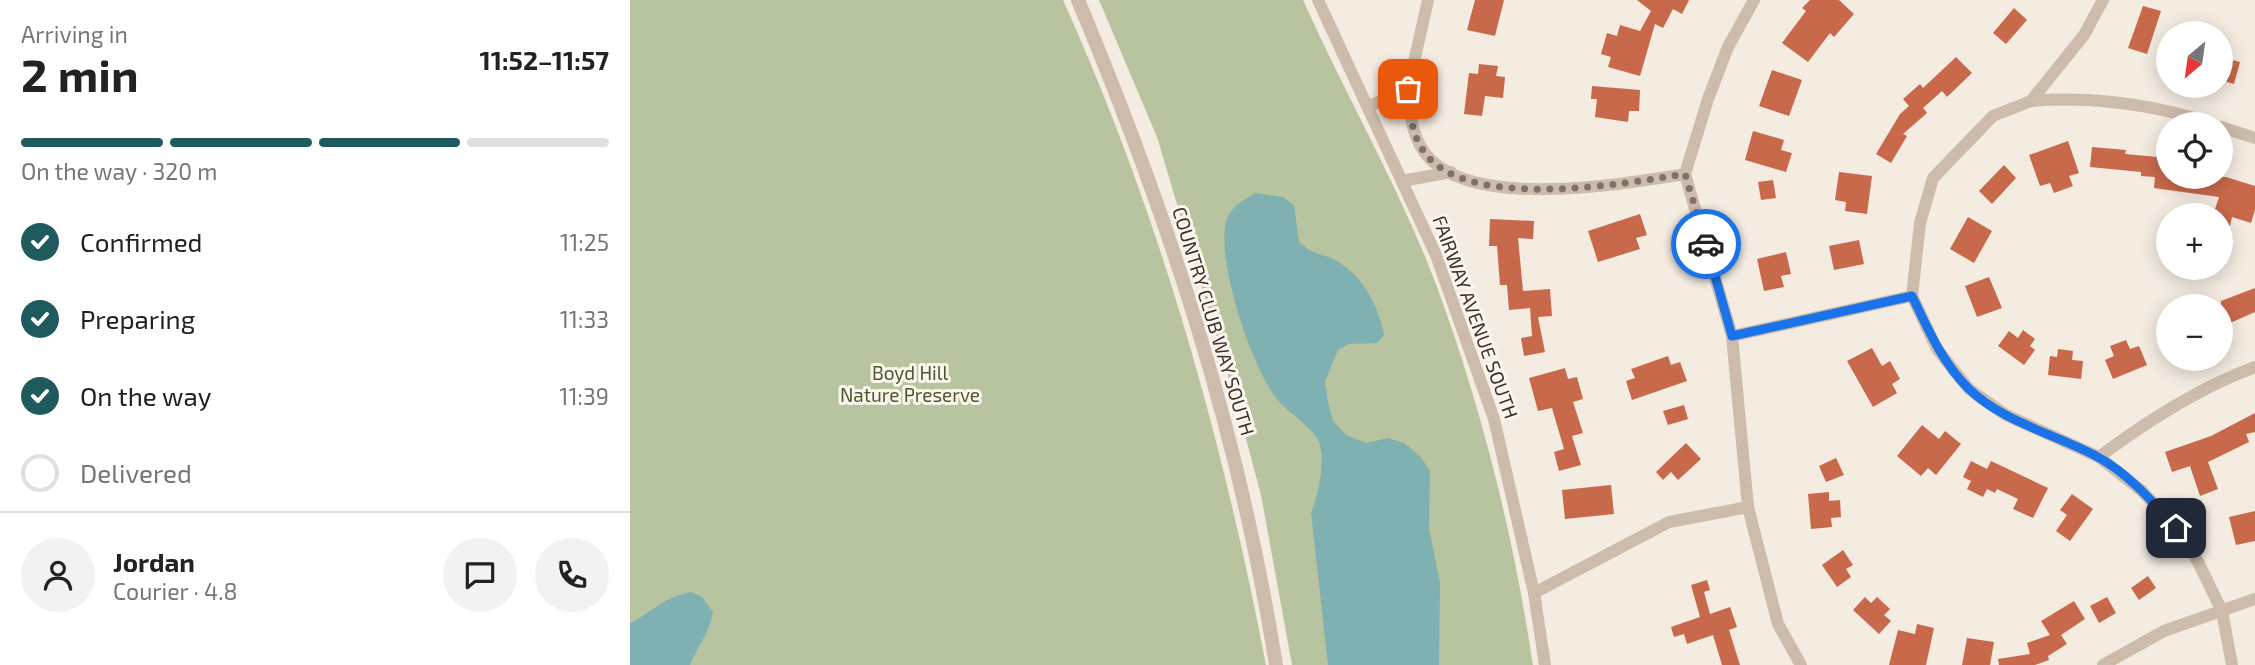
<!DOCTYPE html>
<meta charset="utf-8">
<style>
body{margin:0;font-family:"Exo 2",sans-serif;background:#f2f2f2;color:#222;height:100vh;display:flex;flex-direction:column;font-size:26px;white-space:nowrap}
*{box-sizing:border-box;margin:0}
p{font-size:23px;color:#767676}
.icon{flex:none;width:38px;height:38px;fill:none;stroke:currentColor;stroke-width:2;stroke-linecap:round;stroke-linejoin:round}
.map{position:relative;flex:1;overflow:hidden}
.sheet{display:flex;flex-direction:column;background:#fff;width:630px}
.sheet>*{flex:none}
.needle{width:46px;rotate:209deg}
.fabs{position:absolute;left:1526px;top:21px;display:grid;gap:14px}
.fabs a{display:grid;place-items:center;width:77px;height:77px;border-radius:50%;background:#fff;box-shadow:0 4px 18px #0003;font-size:35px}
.pin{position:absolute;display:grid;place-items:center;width:60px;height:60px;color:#fff;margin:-30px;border-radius:14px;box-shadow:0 4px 10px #0006}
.courier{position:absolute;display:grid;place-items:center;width:70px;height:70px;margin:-35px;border:5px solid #1a73e8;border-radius:50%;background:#fff;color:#222;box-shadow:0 2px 9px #0007}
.summary em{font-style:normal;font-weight:700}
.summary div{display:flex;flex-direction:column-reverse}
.summary{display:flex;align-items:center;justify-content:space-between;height:119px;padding:0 21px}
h1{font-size:46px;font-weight:700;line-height:52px}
.bar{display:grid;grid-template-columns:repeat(4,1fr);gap:10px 7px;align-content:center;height:84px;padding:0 21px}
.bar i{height:9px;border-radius:5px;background:#e0e0e0}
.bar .active{background:#1f5a5e}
.bar p{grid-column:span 4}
.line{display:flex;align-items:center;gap:18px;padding:0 21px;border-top:2px solid #e0e0e0}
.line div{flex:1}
.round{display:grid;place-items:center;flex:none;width:74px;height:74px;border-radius:37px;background:#f2f2f2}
ol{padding:0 21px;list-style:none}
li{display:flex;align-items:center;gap:21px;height:77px}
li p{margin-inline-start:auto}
li .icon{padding:7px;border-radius:50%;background:#1f5a5e;color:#fff;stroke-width:4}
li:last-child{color:#767676}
li i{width:38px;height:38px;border:4px solid #e0e0e0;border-radius:50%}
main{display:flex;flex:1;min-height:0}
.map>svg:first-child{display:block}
.green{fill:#b8c4a0}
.water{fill:#7fb0b2}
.building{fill:#c8694b}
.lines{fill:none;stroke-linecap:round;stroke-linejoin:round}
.minor{stroke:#cdbbac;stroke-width:12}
.tertiary{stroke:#cdbbac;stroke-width:14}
.done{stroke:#7c716b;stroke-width:7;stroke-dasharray:0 12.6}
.route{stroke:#1a73e8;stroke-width:9}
.labels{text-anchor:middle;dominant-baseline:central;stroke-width:6;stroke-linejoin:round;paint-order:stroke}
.street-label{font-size:19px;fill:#3b302b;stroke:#fbf5ee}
.park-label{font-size:19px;fill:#4a5a2e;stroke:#fbf5ee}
</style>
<main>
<section class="sheet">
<div class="summary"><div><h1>2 min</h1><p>Arriving in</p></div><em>11:52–11:57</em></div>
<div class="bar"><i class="active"></i><i class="active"></i><i class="active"></i><i></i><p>On the way · 320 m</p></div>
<ol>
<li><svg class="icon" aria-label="check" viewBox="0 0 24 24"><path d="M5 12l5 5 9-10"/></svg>Confirmed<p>11:25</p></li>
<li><svg class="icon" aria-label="check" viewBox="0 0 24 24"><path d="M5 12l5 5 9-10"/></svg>Preparing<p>11:33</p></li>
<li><svg class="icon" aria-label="check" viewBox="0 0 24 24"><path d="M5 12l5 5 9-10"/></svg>On the way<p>11:39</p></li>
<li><i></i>Delivered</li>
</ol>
<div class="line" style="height:126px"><a class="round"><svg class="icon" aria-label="person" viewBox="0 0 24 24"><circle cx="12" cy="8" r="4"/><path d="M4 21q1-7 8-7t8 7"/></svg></a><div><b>Jordan</b><p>Courier · 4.8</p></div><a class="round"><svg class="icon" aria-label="chat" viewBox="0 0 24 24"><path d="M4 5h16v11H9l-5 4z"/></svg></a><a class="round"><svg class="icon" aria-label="phone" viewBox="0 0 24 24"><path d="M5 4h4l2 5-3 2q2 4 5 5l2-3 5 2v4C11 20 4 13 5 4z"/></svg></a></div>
</section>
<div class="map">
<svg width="1625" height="665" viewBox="0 0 1625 665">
<rect width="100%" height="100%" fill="#f4ebe1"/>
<g class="green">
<path d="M0 0H433C529 213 592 436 636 665H0Z"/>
<path d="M469 0H673C715 94 767 183 804 279 851 404 883 533 903 665H662L631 495 608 409 527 137Z"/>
</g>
<g class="water">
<path d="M625 193 653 197 664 205 669 242C683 255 688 252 703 259 731 273 749 305 754 335L747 343 719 344 708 350 695 381 698 402 703 421 716 435 736 443 758 438 774 443 790 456 800 471 799 529 810 582 809 665H698L681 513C688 496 695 464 690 445 686 429 658 413 647 399 622 369 586 260 596 222 600 207 612 201 625 193Z"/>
<path d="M62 592 72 597 83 612C80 632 67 647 60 665H0V623C26 610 31 598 62 592Z"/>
</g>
<g class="building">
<polygon points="845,0 874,0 865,36 837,30"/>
<polygon points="1007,0 1059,0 1052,14 1043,9 1033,28 1025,24 1010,76 978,67 981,57 971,54 977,33 987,36 990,25 1010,31 1021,11"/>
<polygon points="1180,0 1209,0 1224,14 1204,37 1200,33 1178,62 1152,43 1176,11 1172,8"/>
<polygon points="1513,6 1531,11 1517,54 1498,48"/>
<polygon points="1384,8 1397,20 1376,44 1363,33"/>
<polygon points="1326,57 1342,73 1317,97 1312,91 1293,108 1297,113 1273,134 1277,136 1261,163 1246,154 1270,114 1279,106 1273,99 1290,84 1293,88"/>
<polygon points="1591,57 1610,62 1604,84 1591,80"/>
<polygon points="849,64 868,66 866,76 875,77 873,98 855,96 852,116 834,114 839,73 848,74"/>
<polygon points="1142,70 1172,80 1159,116 1129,106"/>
<polygon points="962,86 1010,90 1009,111 999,111 998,122 965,117 967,99 961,99"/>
<polygon points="1123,131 1154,140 1151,150 1162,153 1156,172 1115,160"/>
<polygon points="1438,141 1449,173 1439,176 1443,186 1424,193 1420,183 1410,186 1399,155"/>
<polygon points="1462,147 1496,150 1495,154 1538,158 1538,177 1596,177 1625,186 1625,210 1621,223 1602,217 1600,226 1591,223 1591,215 1583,215 1589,197 1524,188 1525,177 1511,176 1511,172 1460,167"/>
<polygon points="1374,165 1386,178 1362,204 1349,191"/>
<polygon points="1209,172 1242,176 1237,214 1215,211 1216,202 1205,200"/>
<polygon points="1143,180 1146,198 1131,200 1128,182"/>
<polygon points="1010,214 1017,235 1006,238 1010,249 968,262 958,231"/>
<polygon points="1338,217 1362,231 1344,263 1320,249"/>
<polygon points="860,219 904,221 903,239 888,238 893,291 920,289 922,316 908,317 915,352 894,356 891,338 902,336 900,308 879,310 877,285 870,285 867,246 859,246"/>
<polygon points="1229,240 1234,264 1204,270 1199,246"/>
<polygon points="1156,252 1161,274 1151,276 1154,287 1134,291 1127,259"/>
<polygon points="1359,277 1372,308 1347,317 1335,286"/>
<polygon points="1625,288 1625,312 1591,327 1591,301"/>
<polygon points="1393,330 1405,339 1400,346 1405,350 1394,365 1368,346 1379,331 1388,338"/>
<polygon points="1496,340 1500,349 1509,346 1517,365 1483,379 1475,360 1484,356 1480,346"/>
<polygon points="1242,348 1252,366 1260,361 1270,379 1262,384 1267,393 1243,407 1217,361"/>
<polygon points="1428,349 1443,351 1442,360 1453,361 1451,379 1418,375 1420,356 1427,357"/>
<polygon points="1038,356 1041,365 1050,362 1057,381 1002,400 996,381 1005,378 1001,369"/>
<polygon points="935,368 938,379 947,377 953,399 943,402 953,433 942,436 951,465 929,471 924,452 934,449 922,408 908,411 899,378"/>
<polygon points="1054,405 1058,419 1038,425 1033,411"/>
<polygon points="1625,413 1625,432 1616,434 1619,442 1578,462 1588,489 1570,496 1560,466 1542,472 1535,452 1581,436"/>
<polygon points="1292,425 1309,439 1315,431 1331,444 1306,475 1298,468 1291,476 1267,456"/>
<polygon points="1056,443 1071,459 1048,480 1041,472 1033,480 1026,472"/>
<polygon points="1206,458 1214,475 1196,482 1189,466"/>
<polygon points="1341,461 1357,469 1361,461 1418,488 1403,518 1383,509 1388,499 1367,489 1365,493 1357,489 1353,497 1337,489 1341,481 1333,477"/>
<polygon points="981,485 984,514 935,519 932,490"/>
<polygon points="1199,492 1199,501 1210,500 1211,517 1201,518 1202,527 1181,529 1178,494"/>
<polygon points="1442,494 1463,509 1440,541 1426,531 1437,515 1430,510"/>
<polygon points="1625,511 1625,541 1606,545 1599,517"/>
<polygon points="1213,550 1223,565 1216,569 1221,577 1207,587 1192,565"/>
<polygon points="1518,576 1526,588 1509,600 1501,588"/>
<polygon points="1077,580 1080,590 1074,592 1080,614 1100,607 1107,627 1099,630 1110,665 1092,665 1083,635 1057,644 1054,634 1044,637 1041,627 1070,617 1061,585"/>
<polygon points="1235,597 1241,603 1247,597 1260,609 1254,615 1261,621 1249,634 1223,610"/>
<polygon points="1477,597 1486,613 1469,623 1460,606"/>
<polygon points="1444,601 1455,619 1431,635 1437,644 1418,656 1419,660 1405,665 1369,665 1368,659 1400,654 1397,643 1420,635 1411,621"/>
<polygon points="1287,624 1304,628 1296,665 1259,665 1268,630 1285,634"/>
<polygon points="1337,638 1364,642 1360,665 1332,665"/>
</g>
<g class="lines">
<g class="minor">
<polyline points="688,0 806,255 864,419 904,593 915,665"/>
<polyline points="1124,0 1098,47 1078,99 1055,174 1102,336 1118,507 1148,624 1171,665"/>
<polyline points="1473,0 1454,35 1401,101 1363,116 1303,178 1290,223 1282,296 1307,349 1339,389 1376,415 1469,457 1512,491 1546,528 1567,560 1592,611 1602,665"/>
<path d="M778 89C780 114 781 139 800 159 849 209 992 184 1055 174"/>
<path d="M1401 101C1462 96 1525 105 1584 124"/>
<polyline points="739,106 778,89 798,0"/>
<polyline points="1591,127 1625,138"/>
<polyline points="772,181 821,172"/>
<polyline points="1102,336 1282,296"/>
<path d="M1469 457C1517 421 1568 388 1625 367"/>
<polyline points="904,593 1039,522 1118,507"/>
<polyline points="1473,665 1534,631 1625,599"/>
</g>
<path class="tertiary" d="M448 0C539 217 609 432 646 665"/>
</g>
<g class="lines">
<path class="done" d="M778 89C780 114 781 139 800 159 849 209 992 184 1055 174L1076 244"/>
<path class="route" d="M1076 244 1102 336 1282 296C1298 329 1312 362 1338 388 1372 422 1425 434 1466 456 1498 473 1523 502 1546 528"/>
</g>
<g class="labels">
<g class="street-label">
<text transform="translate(846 317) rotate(70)">FAIRWAY AVENUE SOUTH</text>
<text transform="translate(584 321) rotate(73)">COUNTRY CLUB WAY SOUTH</text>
</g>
<g class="park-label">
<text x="280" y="372">Boyd Hill<tspan x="280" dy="22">Nature Preserve</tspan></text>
</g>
</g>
</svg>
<div class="fabs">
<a><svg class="needle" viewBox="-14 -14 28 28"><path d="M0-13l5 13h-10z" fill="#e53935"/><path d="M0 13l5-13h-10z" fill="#767676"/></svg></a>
<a><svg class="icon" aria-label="locate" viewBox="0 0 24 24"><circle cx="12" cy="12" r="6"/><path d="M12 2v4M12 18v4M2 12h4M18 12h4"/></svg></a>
<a>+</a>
<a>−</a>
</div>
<div class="pin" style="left:778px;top:89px;background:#ea580c"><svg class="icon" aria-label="bag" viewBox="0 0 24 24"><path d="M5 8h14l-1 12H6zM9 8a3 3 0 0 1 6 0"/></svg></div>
<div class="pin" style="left:1546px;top:528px;background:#1f2937"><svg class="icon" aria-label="home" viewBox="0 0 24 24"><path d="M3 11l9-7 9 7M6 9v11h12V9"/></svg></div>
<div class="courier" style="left:1076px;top:244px"><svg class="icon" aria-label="car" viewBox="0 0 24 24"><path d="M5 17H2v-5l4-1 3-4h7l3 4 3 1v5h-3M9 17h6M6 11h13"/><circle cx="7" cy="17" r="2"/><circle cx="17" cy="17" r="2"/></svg></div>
</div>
</main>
